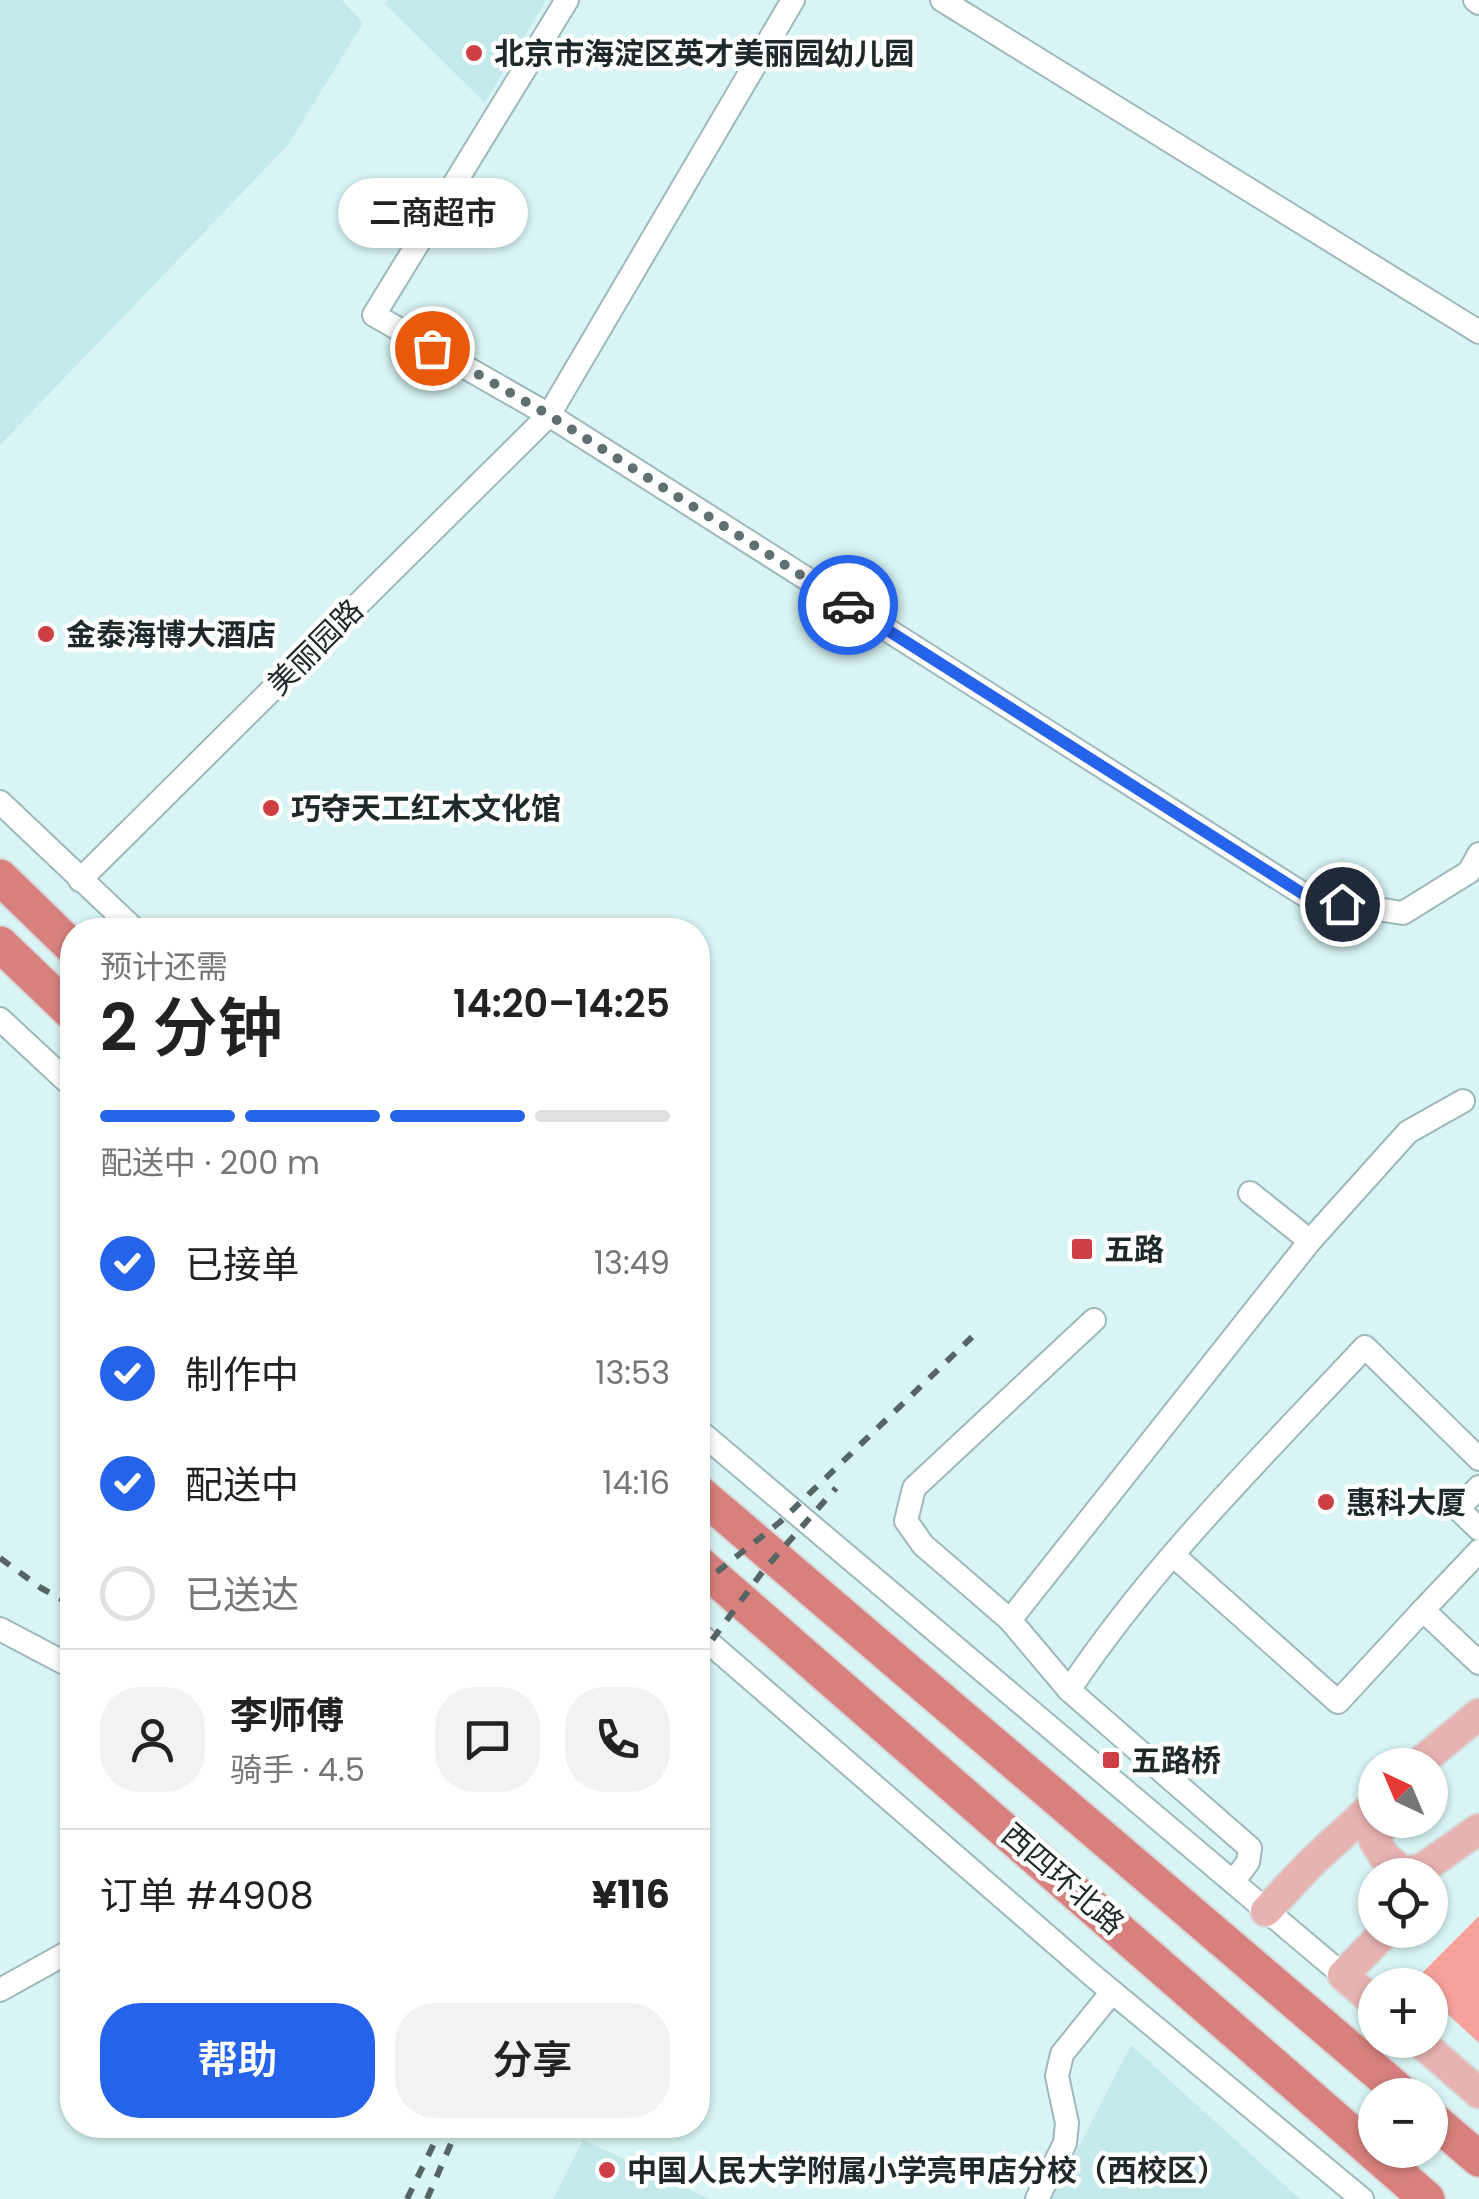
<!DOCTYPE html>
<html lang="zh">
<meta charset="utf-8">
<style>
body{margin:0;font-family:Poppins,"Noto Sans SC",sans-serif;background:#f2f2f2;color:#222;height:100vh;display:flex;flex-direction:column;font-size:38px;white-space:nowrap}
*{box-sizing:border-box;margin:0}
p{font-size:32px;color:#767676}
.icon{flex:none;width:55px;height:55px;fill:none;stroke:currentColor;stroke-width:2;stroke-linecap:round;stroke-linejoin:round}
.map{position:relative;flex:1;overflow:hidden}
.sheet{position:absolute;left:60px;top:918px;width:650px;height:1220px;display:flex;flex-direction:column;background:#fff;border-radius:40px;box-shadow:0 2px 8px #0004}
.sheet>*{flex:none}
.needle{width:65px;rotate:316deg}
.buttons{position:absolute;left:1358px;top:1748px;display:grid;gap:20px}
.buttons a{display:grid;place-items:center;width:90px;height:90px;border-radius:50%;background:#fff;box-shadow:0 2px 8px #0004;font-size:50px}
.pin{position:absolute;display:grid;place-items:center;width:85px;height:85px;color:#fff;margin:-42px;border:5px solid #fff;border-radius:50%;box-shadow:0 2px 10px #0007}
.courier{position:absolute;display:grid;place-items:center;width:100px;height:100px;margin:-50px;border:8px solid #2563eb;border-radius:50%;background:#fff;color:#222;box-shadow:0 2px 12px #0007}
.bubble{position:absolute;height:70px;border-radius:35px;background:#fff;box-shadow:0 2px 8px #0004;font-size:32px;font-weight:600;line-height:70px;text-align:center}
.head em{font-style:normal;font-weight:600}
.head div{display:flex;flex-direction:column-reverse}
.head{display:flex;align-items:center;justify-content:space-between;height:170px;padding:0 40px}
h1{font-size:65px;font-weight:600;line-height:75px}
.bar{display:grid;grid-template-columns:repeat(4,1fr);gap:15px 10px;align-content:center;height:120px;padding:0 40px}
.bar i{height:12px;border-radius:8px;background:#e0e0e0}
.bar .on{background:#2563eb}
.bar p{grid-column:span 4}
.line{display:flex;align-items:center;gap:25px;padding:0 40px;border-top:2px solid #e0e0e0}
.line div{flex:1}
.round{display:grid;place-items:center;flex:none;width:105px;height:105px;border-radius:40px;background:#f2f2f2}
ol{padding:0 40px;list-style:none}
li{display:flex;align-items:center;gap:30px;height:110px}
li p{margin-inline-start:auto}
li .icon{padding:10px;border-radius:50%;background:#2563eb;color:#fff;stroke-width:4}
li:last-child{color:#767676}
li i{width:55px;height:55px;border:5px solid #e0e0e0;border-radius:50%}
.button{display:flex;gap:20px;margin-top:auto;padding:20px 40px}
.button a{flex:1;height:115px;border-radius:40px;background:#2563eb;color:#fff;font-size:40px;font-weight:600;line-height:115px;text-align:center}
.button a+a{background:#f2f2f2;color:#222}
.map>svg:first-child{display:block}
.built{fill:#c4e9ea}
.green{fill:#f7a19d}
.lines{fill:none;stroke-linecap:round;stroke-linejoin:round}
.minor-casing{stroke:#9fb9ba;stroke-width:26}
.major-casing{stroke:#d7d8d9;stroke-width:34}
.highway-casing{stroke:#d7d8d9;stroke-width:39}
.minor{stroke:#fff;stroke-width:22}
.major{stroke:#e7b3b1;stroke-width:30}
.highway{stroke:#d7807d;stroke-width:35}
.rail{stroke:#556565;stroke-width:6;stroke-dasharray:12 12;stroke-linecap:butt}
.done{stroke:#607071;stroke-width:10;stroke-dasharray:0 18}
.route{stroke:#2563eb;stroke-width:12}
.poi-dot{fill:#ce3f45;stroke:#fff;stroke-width:4}
.labels{text-anchor:middle;dominant-baseline:central;stroke-width:9;stroke-linejoin:round;paint-order:stroke}
.poi-label{font-size:30px;font-weight:bold;fill:#1f292a;stroke:#fff;text-anchor:start}
.street-label{font-size:30px;fill:#1f292a;stroke:#fff}
</style>
<div class="map">
<svg width="1479" height="2199" viewBox="0 0 1479 2199">
<rect width="100%" height="100%" fill="#d8f4f4"/>
<g class="built">
<polygon points="0,0 342,0 363,23 288,145 0,445"/>
<polygon points="388,0 546,0 485,103 384,3"/>
<polygon points="1131,2045 1300,2199 1052,2199"/>
<polygon points="583,2140 710,2199 553,2199"/>
</g>
<polygon class="green" points="1479,1916 1479,2043 1430,1998 1430,1985 1413,1982"/>
<g class="lines">
<defs>
<g id="minor">
<polyline points="567,0 374,315 549,415 1311,899 1403,913 1469,872 1479,854"/>
<polyline points="942,0 1479,332"/>
<polyline points="1475,0 1479,3"/>
<polyline points="0,802 135,930"/>
<polyline points="80,880 549,415 793,0"/>
<polyline points="0,1019 72,1086"/>
<polyline points="1250,1193 1310,1241"/>
<polyline points="698,1430 1343,1975"/>
<polyline points="1479,1487 1458,1509 1479,1529"/>
<polyline points="1173,1555 1338,1702 1423,1610 1479,1663"/>
<polyline points="1423,1610 1479,1551"/>
<polyline points="1010,1620 923,1545 906,1521 914,1488 1094,1320"/>
<polyline points="0,1629 72,1667"/>
<polyline points="698,1633 1092,1975 1362,2199"/>
<path d="M1069 1690C1153 1564 1262 1457 1365 1347L1479 1459"/>
<polyline points="1233,1882 1248,1862 1250,1848 1069,1690 1010,1620 1310,1241 1408,1132 1463,1101"/>
<polyline points="0,1990 72,1950"/>
<polyline points="1037,2199 1065,2143 1067,2123 1057,2076 1062,2054 1112,1992"/>
</g>
<g id="major">
<polyline points="1417,1765 1479,1714"/>
<polyline points="1386,1820 1374,1840 1384,1856 1403,1872 1422,1869 1479,1829"/>
<polyline points="1266,1911 1310,1864 1375,1804"/>
<polyline points="1375,2003 1343,1975 1387,1930"/>
<polyline points="1418,2040 1479,2093"/>
</g>
<g id="highway">
<polyline points="0,877 72,947"/>
<polyline points="0,944 72,1013"/>
<polyline points="698,1492 1404,2095"/>
<polyline points="698,1563 1427,2199"/>
<polyline points="1430,2117 1479,2159"/>
</g>
</defs>
<use href="#minor" class="minor-casing"/>
<use href="#major" class="major-casing"/>
<use href="#highway" class="highway-casing"/>
<use href="#minor" class="minor"/>
<use href="#major" class="major"/>
<use href="#highway" class="highway"/>
<g class="rail">
<polyline points="0,1558 41,1588 72,1605"/>
<polyline points="698,1587 780,1522 972,1337"/>
<polyline points="698,1659 763,1571 836,1488"/>
<polyline points="407,2199 443,2125"/>
<polyline points="427,2199 459,2125"/>
</g>
</g>
<g class="lines">
<polyline class="done" points="432,348 549,415 848,605"/>
<polyline class="route" points="848,605 1311,899 1342,904"/>
</g>
<g class="poi-dot">
<circle cx="474" cy="53" r="10"/>
<circle cx="46" cy="634" r="10"/>
<circle cx="271" cy="808" r="10"/>
<rect x="1070" y="1237" width="24" height="24" rx="5"/>
<circle cx="1326" cy="1502" r="10"/>
<rect x="1101" y="1750" width="20" height="20" rx="5"/>
<circle cx="607" cy="2170" r="10"/>
</g>
<g class="labels">
<g class="poi-label">
<text x="494" y="53">北京市海淀区英才美丽园幼儿园</text>
<text x="66" y="634">金泰海博大酒店</text>
<text x="291" y="808">巧夺天工红木文化馆</text>
<text x="1104" y="1249">五路</text>
<text x="1346" y="1502">惠科大厦</text>
<text x="1131" y="1760">五路桥</text>
<text x="627" y="2170">中国人民大学附属小学亮甲店分校（西校区）</text>
</g>
<g class="street-label">
<text transform="translate(315 647) rotate(-45)">美丽园路</text>
<text transform="translate(1063 1879) rotate(41)">西四环北路</text>
</g>
</g>
</svg>
<div class="buttons">
<a><svg class="needle" viewBox="-14 -14 28 28"><path d="M0-13l5 13h-10z" fill="#e53935"/><path d="M0 13l5-13h-10z" fill="#767676"/></svg></a>
<a><svg class="icon" aria-label="locate" viewBox="0 0 24 24"><circle cx="12" cy="12" r="6"/><path d="M12 2v4M12 18v4M2 12h4M18 12h4"/></svg></a>
<a>+</a>
<a>−</a>
</div>
<div class="pin" style="left:432px;top:348px;background:#ea580c"><svg class="icon" aria-label="bag" viewBox="0 0 24 24"><path d="M5 8h14l-1 12H6zM9 8a3 3 0 0 1 6 0"/></svg></div>
<div class="pin" style="left:1342px;top:904px;background:#1f2937"><svg class="icon" aria-label="home" viewBox="0 0 24 24"><path d="M3 11l9-7 9 7M6 9v11h12V9"/></svg></div>
<div class="courier" style="left:848px;top:605px"><svg class="icon" aria-label="car" viewBox="0 0 24 24"><path d="M5 17H2v-5l4-1 3-4h7l3 4 3 1v5h-3M9 17h6M6 11h13"/><circle cx="7" cy="17" r="2"/><circle cx="17" cy="17" r="2"/></svg></div>
<div class="bubble" style="left:338px;top:178px;width:190px">二商超市</div>
<section class="sheet">
<div class="head"><div><h1>2 分钟</h1><p>预计还需</p></div><em>14:20–14:25</em></div>
<div class="bar"><i class="on"></i><i class="on"></i><i class="on"></i><i></i><p>配送中 · 200 m</p></div>
<ol>
<li><svg class="icon" aria-label="check" viewBox="0 0 24 24"><path d="M5 12l5 5 9-10"/></svg>已接单<p>13:49</p></li>
<li><svg class="icon" aria-label="check" viewBox="0 0 24 24"><path d="M5 12l5 5 9-10"/></svg>制作中<p>13:53</p></li>
<li><svg class="icon" aria-label="check" viewBox="0 0 24 24"><path d="M5 12l5 5 9-10"/></svg>配送中<p>14:16</p></li>
<li><i></i>已送达</li>
</ol>
<div class="line" style="height:180px"><a class="round"><svg class="icon" aria-label="person" viewBox="0 0 24 24"><circle cx="12" cy="8" r="4"/><path d="M4 21q1-7 8-7t8 7"/></svg></a><div><b>李师傅</b><p>骑手 · 4.5</p></div><a class="round"><svg class="icon" aria-label="chat" viewBox="0 0 24 24"><path d="M4 5h16v11H9l-5 4z"/></svg></a><a class="round"><svg class="icon" aria-label="phone" viewBox="0 0 24 24"><path d="M5 4h4l2 5-3 2q2 4 5 5l2-3 5 2v4C11 20 4 13 5 4z"/></svg></a></div>
<div class="line" style="height:130px"><div>订单 #4908</div><b>¥116</b></div>
<div class="button"><a>帮助</a><a>分享</a></div>
</section>
</div>
